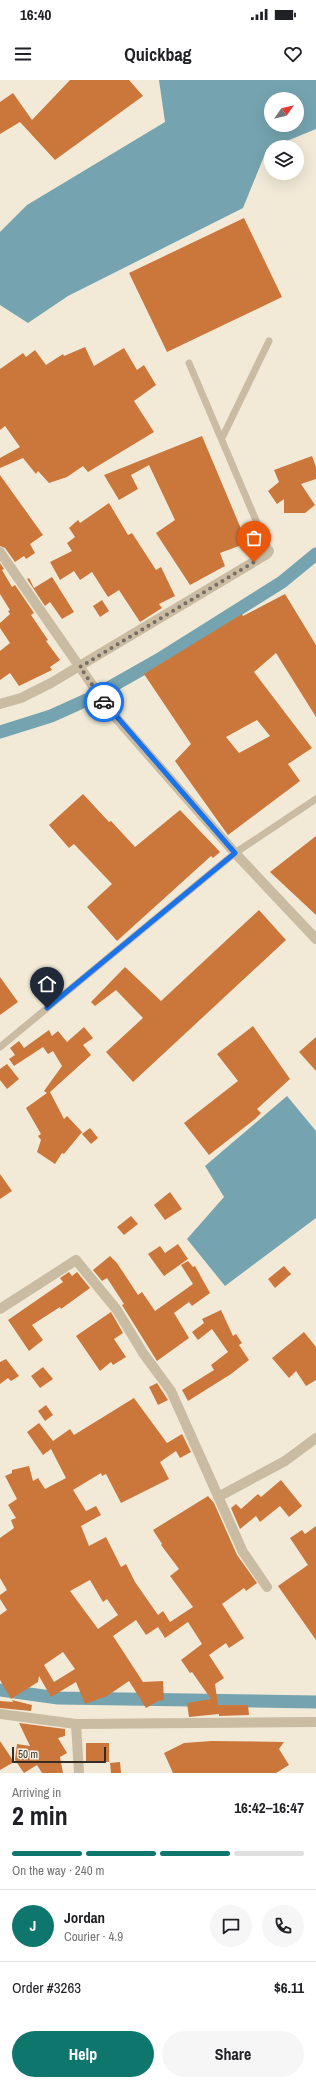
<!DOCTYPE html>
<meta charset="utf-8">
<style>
body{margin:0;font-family:"Archivo Narrow",sans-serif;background:#f6f6f6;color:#202124;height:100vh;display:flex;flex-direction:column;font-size:15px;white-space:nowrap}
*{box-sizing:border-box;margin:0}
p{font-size:13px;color:#757577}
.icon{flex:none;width:22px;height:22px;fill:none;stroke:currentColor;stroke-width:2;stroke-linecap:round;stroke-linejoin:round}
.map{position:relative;height:1693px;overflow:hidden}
.details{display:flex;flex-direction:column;background:#fff;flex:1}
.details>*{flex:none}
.needle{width:26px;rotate:56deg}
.controls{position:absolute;left:264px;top:12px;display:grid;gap:8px}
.controls a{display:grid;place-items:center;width:40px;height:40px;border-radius:50%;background:#fff;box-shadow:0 4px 16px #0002;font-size:20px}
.scale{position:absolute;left:12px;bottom:10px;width:94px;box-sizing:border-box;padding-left:4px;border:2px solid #352d25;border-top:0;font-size:11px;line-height:14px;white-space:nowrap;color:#352d25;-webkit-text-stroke:3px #faf3e4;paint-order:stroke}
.pin{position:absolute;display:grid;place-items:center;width:34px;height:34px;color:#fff;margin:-41px -17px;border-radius:50% 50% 50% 0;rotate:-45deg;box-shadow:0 0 4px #0007}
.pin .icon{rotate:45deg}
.courier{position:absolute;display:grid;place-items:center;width:40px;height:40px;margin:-20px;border:3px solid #1a73e8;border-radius:50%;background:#fff;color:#222;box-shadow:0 1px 5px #0007}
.summary em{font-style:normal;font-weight:700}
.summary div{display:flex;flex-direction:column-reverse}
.summary{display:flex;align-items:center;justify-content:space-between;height:68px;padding:0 12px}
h1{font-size:26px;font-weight:700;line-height:30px}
.bar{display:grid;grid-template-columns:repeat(4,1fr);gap:6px 4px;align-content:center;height:48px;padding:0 12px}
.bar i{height:5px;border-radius:3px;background:#e0e0e0}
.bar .active{background:#0f766e}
.bar p{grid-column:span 4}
.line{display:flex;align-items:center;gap:10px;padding:0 12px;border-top:1px solid #e0e0e0}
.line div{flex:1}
.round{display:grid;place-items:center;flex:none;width:42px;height:42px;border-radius:21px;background:#f6f6f6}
.action{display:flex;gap:8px;margin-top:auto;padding:8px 12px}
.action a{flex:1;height:46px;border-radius:24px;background:#0f766e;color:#fff;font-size:16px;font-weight:700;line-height:46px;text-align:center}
.action a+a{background:#f6f6f6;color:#202124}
.status{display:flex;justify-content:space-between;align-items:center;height:28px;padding:0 20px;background:#fff;direction:ltr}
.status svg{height:11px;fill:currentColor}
header{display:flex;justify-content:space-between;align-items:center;height:52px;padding:0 12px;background:#fff;font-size:18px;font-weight:700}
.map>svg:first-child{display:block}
.water{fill:#75a4b0;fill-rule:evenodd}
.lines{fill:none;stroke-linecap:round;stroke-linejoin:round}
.canal{stroke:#75a4b0;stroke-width:13}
.building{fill:#cb773c;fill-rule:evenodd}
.service{stroke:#cabba3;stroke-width:7}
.minor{stroke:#cabba3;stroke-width:10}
.done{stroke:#776f63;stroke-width:4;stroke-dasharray:0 7.2}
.route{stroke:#1a73e8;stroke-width:5}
</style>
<div class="status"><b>16:40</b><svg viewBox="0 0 49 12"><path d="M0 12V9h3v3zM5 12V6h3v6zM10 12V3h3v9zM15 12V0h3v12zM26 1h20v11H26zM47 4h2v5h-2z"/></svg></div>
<header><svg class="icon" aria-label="menu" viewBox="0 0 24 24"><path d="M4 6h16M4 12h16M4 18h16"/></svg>Quickbag<svg class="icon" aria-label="heart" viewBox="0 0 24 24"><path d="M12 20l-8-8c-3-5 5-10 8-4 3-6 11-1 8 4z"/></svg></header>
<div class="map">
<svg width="316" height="1693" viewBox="0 0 316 1693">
<rect width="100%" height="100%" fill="#f2ead7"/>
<g class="water">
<path d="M159 0H316V49L267 69 243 128 68 216 28 243 0 225V152L27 125 165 42ZM271 19H297V45H271Z"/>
<polygon points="287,1016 316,1051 316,1138 225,1206 187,1159 224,1117 205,1086"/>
</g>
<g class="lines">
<g class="canal">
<polyline points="0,652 51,636 91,618 158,580 282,502 316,474"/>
<polyline points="0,1610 58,1618 316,1622"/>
</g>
</g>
<g class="building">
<polygon points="70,0 129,0 143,16 55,80 20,42 0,54 0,22 13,13 32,40"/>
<polygon points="244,138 282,217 167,272 129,193"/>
<polygon points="85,267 94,286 124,268 137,290 144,285 156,305 134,321 154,352 88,392 83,386 67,397 49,403 38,391 36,394 23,378 0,388 0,378 20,367 5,346 0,350 0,289 23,273 26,277 35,270 46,285 63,274 64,276"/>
<polygon points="202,356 247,463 220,473 225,486 190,505 156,453 175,440 149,385 131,395 138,409 119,420 104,395"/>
<polygon points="312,376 316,387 316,399 301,404 315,425 305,433 284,433 284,419 277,424 268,411 279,402 274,390"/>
<polygon points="0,395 43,455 30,464 35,473 26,479 24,476 15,482 5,468 0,466"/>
<polygon points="109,423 128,455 132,453 156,490 161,487 175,516 159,524 162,528 140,542 119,510 108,517 92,492 80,500 74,491 60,500 50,482 72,471 67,463 75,457 69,448 78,440 80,443"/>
<polygon points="0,483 4,489 2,490 12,507 15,505 34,533 31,535 48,560 46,561 60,580 50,587 52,590 19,606 10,593 0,600 0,571 10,563 0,548 0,543 10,534 8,531 10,530 0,514"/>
<polygon points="52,497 74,532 62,539 50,522 45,526 27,499 29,498 34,508"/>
<path d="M285 514 316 565V637L276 573 254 592 312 668 288 684 300 701 228 755 175 681 191 664 144 594 242 534 243 536ZM257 640 270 656 239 673 226 657Z"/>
<polygon points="102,520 109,531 100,537 93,526"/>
<polygon points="83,714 109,742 111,741 135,767 180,730 220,772 213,778 211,776 117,861 87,827 112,804 74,764 69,768 49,745"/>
<polygon points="316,756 316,835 270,792"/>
<polygon points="259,830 286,860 133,1002 106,972 143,938 116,910 95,926 91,922 125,887 161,921"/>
<polygon points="0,897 18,922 0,935"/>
<polygon points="253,946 290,999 257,1029 261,1033 255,1039 209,1075 184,1043 238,1001 217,974"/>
<polygon points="84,947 93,958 83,965 91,975 50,1012 64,1039 67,1036 82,1052 64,1074 62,1073 55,1084 37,1072 41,1060 38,1056 41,1054 26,1028 47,1013 44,1011 62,986 53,971 48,974 43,967 14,986 9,979 15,975 10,968 19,961 24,968 49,950 52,956 58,951 67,962"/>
<polygon points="316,957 316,991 299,972"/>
<polygon points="7,984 19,999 7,1009 0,1000 0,989"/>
<polygon points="90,1048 98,1058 91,1064 82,1054"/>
<polygon points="0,1094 12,1111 0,1119"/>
<polygon points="170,1112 182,1129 165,1140 154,1125"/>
<polygon points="131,1136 138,1144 124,1155 117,1147"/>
<polygon points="178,1164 188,1179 164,1196 148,1174 160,1166 165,1173"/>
<polygon points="110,1176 117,1183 138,1215 142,1212 155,1231 193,1204 181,1185 188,1181 193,1187 195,1186 210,1213 192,1226 189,1222 174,1233 189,1258 157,1281 122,1225 124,1224 107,1198 102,1201 93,1190"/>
<polygon points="284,1186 291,1194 275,1208 268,1199"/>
<polygon points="69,1192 72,1196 77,1192 90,1208 61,1229 60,1227 32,1245 43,1260 29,1271 8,1240 63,1202 60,1198"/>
<polygon points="221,1230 233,1256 236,1254 242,1263 239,1265 249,1280 231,1294 188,1321 182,1310 214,1290 211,1285 228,1272 212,1249 198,1260 192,1252 204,1243 202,1239"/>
<polygon points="111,1232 123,1253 114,1259 126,1277 113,1285 111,1282 100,1291 76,1256"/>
<polygon points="304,1252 316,1267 316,1300 306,1306 296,1291 289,1298 272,1278"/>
<polygon points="6,1279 19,1296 11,1301 8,1298 0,1304 0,1282"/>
<polygon points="43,1287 53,1299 40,1308 31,1296"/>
<polygon points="157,1303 168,1320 158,1325 149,1307"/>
<path d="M134 1318 167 1363 182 1354 191 1372 180 1378 176 1371 160 1382 169 1399 121 1423 106 1394 102 1396 101 1393 73 1410 86 1431 96 1426 101 1435 81 1446 89 1466 106 1457 121 1487 126 1484 135 1502 158 1535 163 1531 170 1542 193 1527 170 1496 179 1489 161 1465 162 1464 153 1450 208 1416 214 1423 237 1475 257 1503 246 1511 244 1508 222 1524 244 1558 229 1568 226 1563 209 1575 224 1598 215 1604 218 1625H248L249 1635 219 1636V1634L189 1637 187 1623 211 1619 192 1592 190 1593 181 1580 202 1564 188 1542 165 1558 158 1547 146 1555 136 1540 113 1556 143 1602 163 1601 164 1620 158 1621 146 1628 129 1601 107 1616 85 1624 76 1602 51 1617 39 1596 38 1602 11 1619 0 1600V1535L7 1530 0 1519V1515L7 1510 0 1498V1458L14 1448 11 1440 16 1438 8 1425 17 1419 5 1396 12 1393V1390L29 1386 33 1401 38 1398 45 1409 66 1398 51 1369 43 1375 27 1352 39 1343 53 1361 70 1349 74 1355ZM90 1500 103 1522 107 1519 118 1535 98 1549 70 1511ZM63 1572 75 1589 54 1602 44 1585Z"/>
<polygon points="46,1325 53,1335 45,1341 38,1331"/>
<polygon points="281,1400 302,1426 289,1437 280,1426 260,1442 256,1436 240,1449 231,1428 236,1424 241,1429 258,1414 261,1417"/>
<polygon points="316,1446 316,1560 278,1506 308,1485 290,1458 302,1450 305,1454"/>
<polygon points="12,1620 32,1625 31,1631 0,1628 0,1621 13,1622"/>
<polygon points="19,1643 65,1649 65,1656 58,1658 67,1673 60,1677 63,1693 42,1693 37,1685 24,1693 15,1680 17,1664 30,1666"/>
<polygon points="0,1661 14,1682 0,1690"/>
<polygon points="211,1661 284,1662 279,1669 289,1685 276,1693 173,1693 164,1673 184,1663"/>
<polygon points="86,1663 109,1663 109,1682 86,1681"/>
<polygon points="120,1682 121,1693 111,1693 110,1683"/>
</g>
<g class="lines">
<g class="service">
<polyline points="189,283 269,471"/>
<polyline points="222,358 269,261"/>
<polyline points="0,967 235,773 316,719"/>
</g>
<g class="minor">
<polyline points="0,472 111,632 235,773 316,859"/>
<polyline points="0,624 21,618 51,603 267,474 269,471"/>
<polyline points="0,1229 76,1180 117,1230 143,1273 171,1311 243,1472 267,1507"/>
<polyline points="218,1417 285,1381 316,1358"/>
<polyline points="0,1634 76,1644 316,1642"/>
<polyline points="76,1644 79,1693"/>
</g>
</g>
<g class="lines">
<polyline class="done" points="104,622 80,587 254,482"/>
<polyline class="route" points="47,928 235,773 104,622"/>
</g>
</svg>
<div class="controls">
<a><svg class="needle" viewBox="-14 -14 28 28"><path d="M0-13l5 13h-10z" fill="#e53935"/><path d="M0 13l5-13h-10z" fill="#757577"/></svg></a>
<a><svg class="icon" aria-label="layers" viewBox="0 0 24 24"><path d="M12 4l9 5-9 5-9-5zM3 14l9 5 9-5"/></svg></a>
</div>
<div class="scale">50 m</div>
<div class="pin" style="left:254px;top:482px;background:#ea580c"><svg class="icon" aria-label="bag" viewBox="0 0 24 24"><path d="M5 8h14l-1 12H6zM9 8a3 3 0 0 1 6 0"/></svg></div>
<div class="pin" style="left:47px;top:928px;background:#1f2937"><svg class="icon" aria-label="home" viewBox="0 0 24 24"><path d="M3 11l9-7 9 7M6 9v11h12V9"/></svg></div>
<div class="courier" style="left:104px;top:622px"><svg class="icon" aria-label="car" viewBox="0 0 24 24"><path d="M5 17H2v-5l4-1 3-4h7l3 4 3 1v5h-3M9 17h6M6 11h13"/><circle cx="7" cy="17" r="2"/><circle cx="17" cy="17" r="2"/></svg></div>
</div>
<section class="details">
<div class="summary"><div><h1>2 min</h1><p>Arriving in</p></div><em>16:42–16:47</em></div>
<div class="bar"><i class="active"></i><i class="active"></i><i class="active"></i><i></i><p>On the way · 240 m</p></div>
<div class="line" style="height:72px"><b class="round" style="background:#0f766e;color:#fff">J</b><div><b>Jordan</b><p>Courier · 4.9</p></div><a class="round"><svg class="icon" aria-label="chat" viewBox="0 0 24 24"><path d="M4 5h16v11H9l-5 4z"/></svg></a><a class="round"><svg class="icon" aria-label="phone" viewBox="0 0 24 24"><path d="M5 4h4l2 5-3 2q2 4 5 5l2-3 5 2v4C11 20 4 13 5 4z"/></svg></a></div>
<div class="line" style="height:52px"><div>Order #3263</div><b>$6.11</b></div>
<div class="action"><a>Help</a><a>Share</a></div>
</section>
